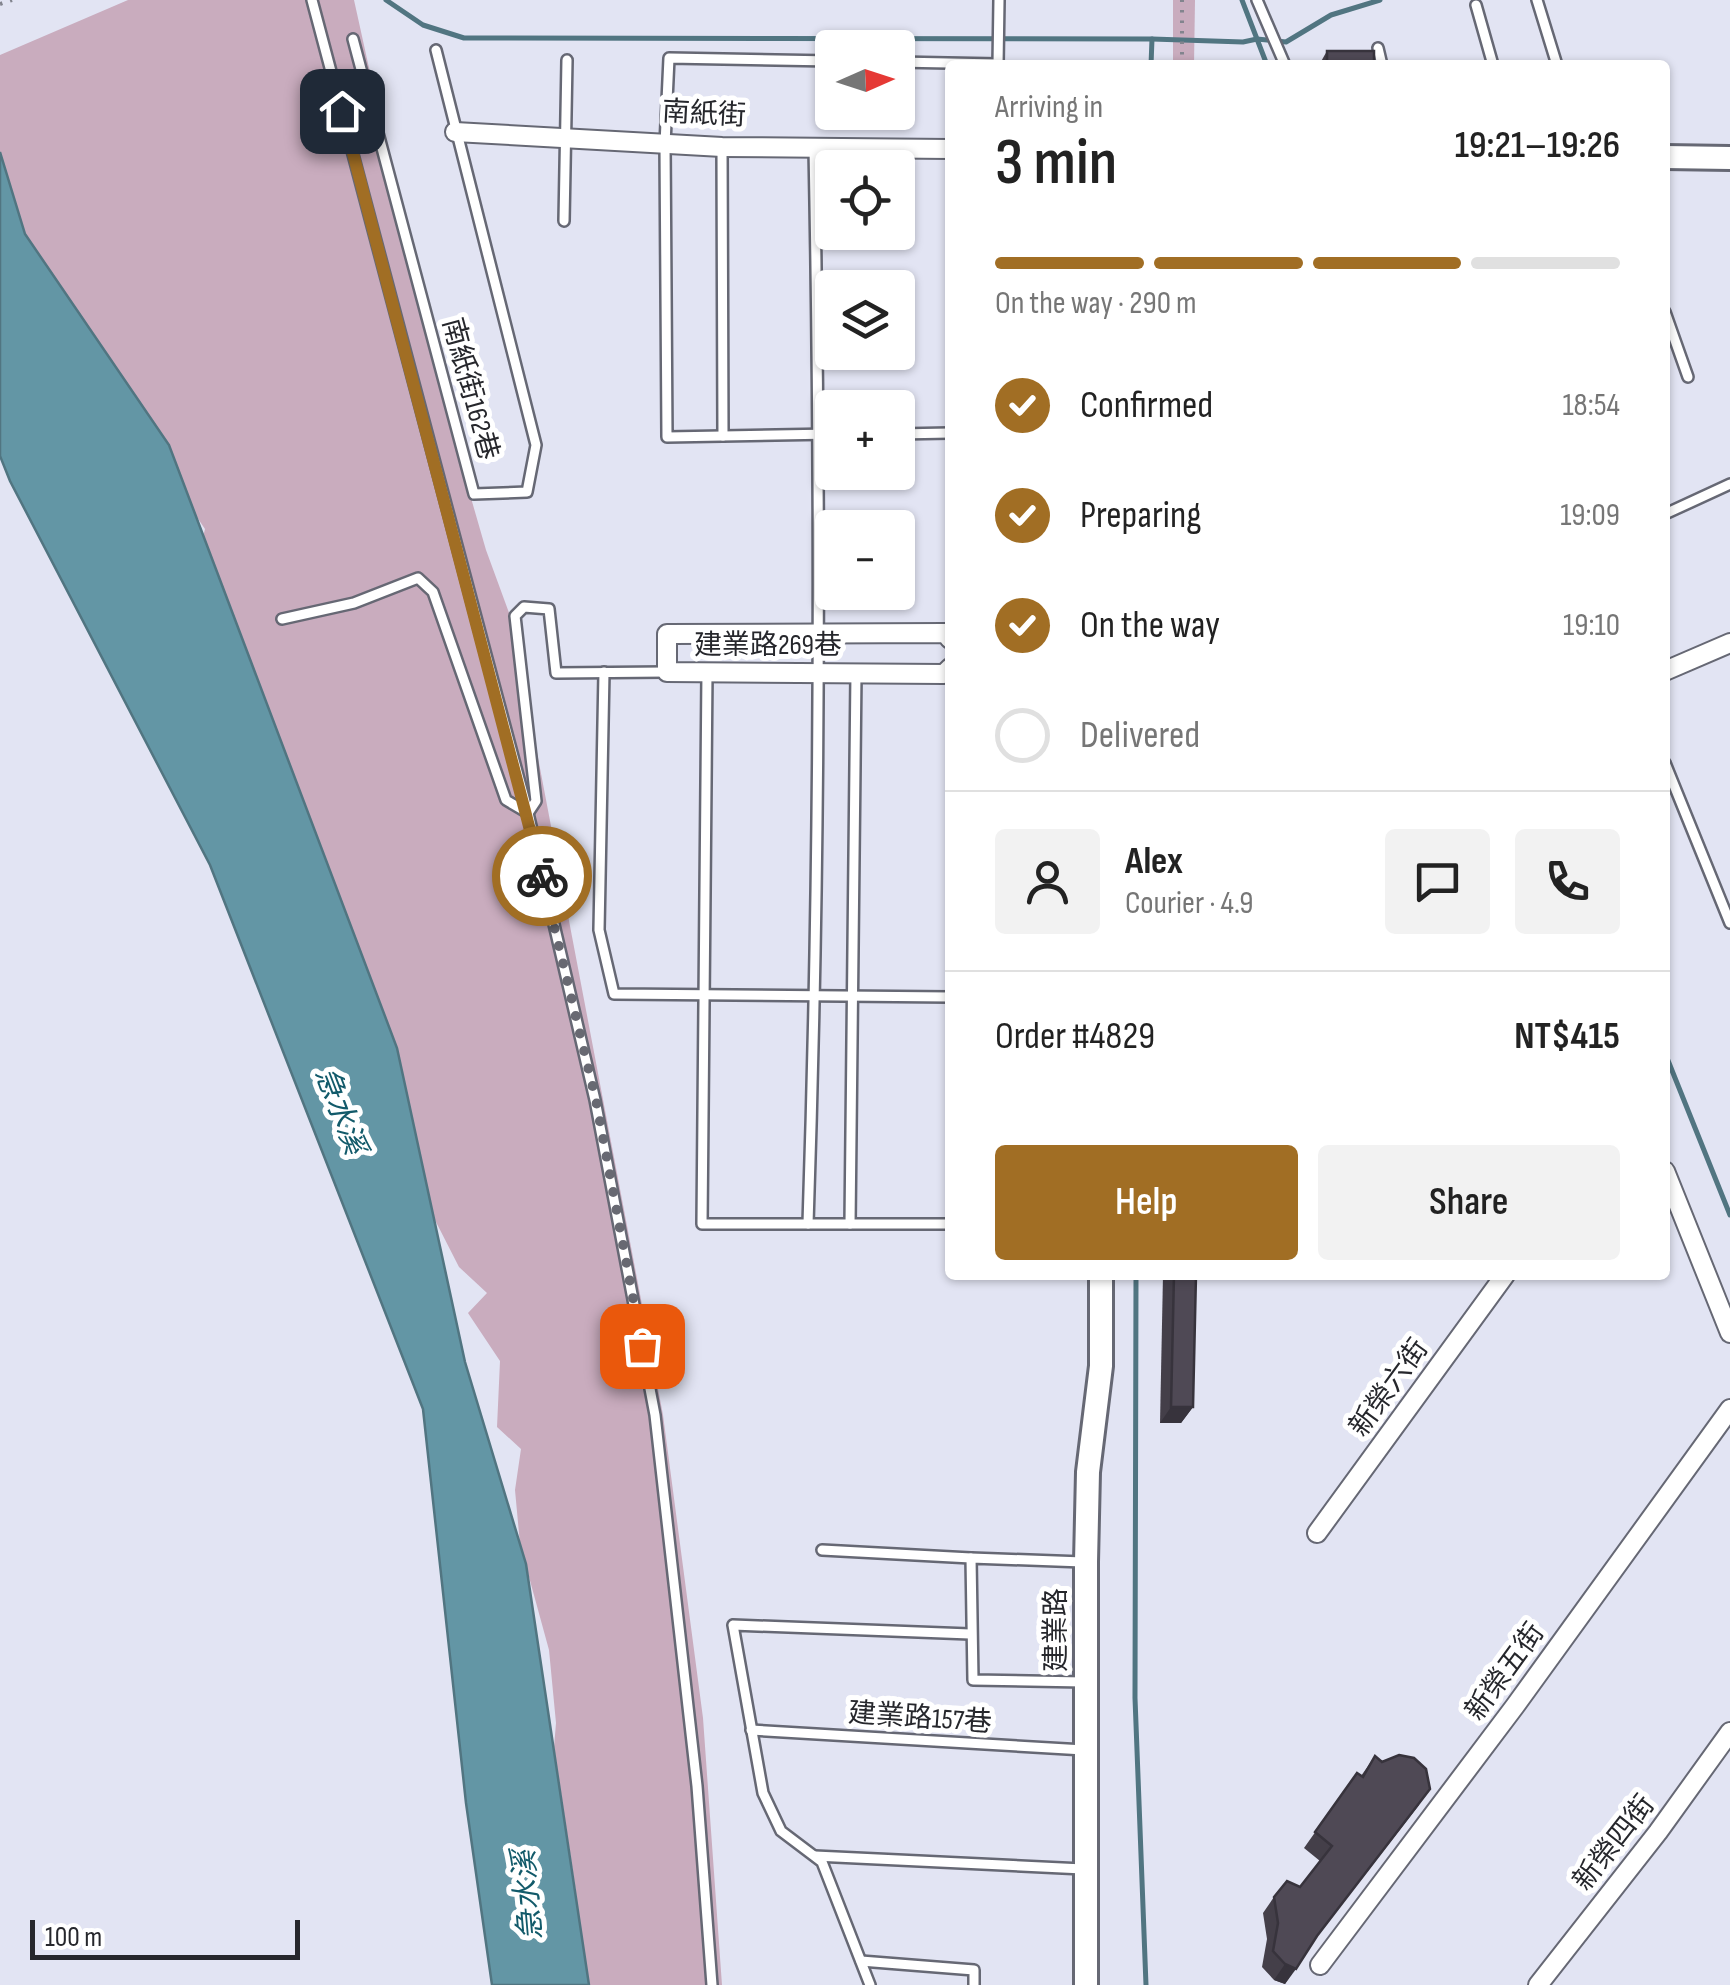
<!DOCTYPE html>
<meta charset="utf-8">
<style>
body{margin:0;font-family:"Sofia Sans Condensed","Noto Sans TC",sans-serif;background:#f2f2f2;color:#222;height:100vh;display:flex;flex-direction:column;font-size:38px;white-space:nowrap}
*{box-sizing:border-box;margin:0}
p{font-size:32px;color:#767676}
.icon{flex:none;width:55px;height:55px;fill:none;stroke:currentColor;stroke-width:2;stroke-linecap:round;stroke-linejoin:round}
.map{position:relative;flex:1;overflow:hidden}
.side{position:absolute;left:945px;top:60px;width:725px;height:1220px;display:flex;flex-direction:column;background:#fff;border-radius:10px;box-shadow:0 2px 8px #0004}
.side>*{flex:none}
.needle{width:65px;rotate:87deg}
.buttons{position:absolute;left:815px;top:30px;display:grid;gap:20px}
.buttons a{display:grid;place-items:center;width:100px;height:100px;border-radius:10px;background:#fff;box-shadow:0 2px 8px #0004;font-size:50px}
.scale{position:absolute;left:30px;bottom:25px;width:270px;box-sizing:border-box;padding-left:10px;border:5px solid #26272c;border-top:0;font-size:28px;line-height:35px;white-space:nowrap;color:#26272c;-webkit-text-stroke:8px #fff;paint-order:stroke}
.pin{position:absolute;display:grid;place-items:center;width:85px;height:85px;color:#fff;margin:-42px;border-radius:20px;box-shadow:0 5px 15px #0006}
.courier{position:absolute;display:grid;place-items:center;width:100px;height:100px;margin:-50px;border:8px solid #a16e24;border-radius:50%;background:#fff;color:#222;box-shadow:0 2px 12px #0007}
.headline em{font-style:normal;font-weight:600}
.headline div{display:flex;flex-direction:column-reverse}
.headline{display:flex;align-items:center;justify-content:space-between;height:170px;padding:0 50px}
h1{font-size:65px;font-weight:600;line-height:75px}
.bar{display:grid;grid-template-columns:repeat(4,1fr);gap:15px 10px;align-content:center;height:120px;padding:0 50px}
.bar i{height:12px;border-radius:8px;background:#e0e0e0}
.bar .current{background:#a16e24}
.bar p{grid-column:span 4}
.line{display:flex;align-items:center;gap:25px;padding:0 50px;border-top:2px solid #e0e0e0}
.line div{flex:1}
.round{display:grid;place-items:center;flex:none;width:105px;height:105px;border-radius:10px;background:#f2f2f2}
ol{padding:0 50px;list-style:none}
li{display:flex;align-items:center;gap:30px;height:110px}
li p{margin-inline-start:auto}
li .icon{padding:10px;border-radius:50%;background:#a16e24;color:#fff;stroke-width:4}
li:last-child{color:#767676}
li i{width:55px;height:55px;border:5px solid #e0e0e0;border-radius:50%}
.cta{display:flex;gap:20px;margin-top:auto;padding:20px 50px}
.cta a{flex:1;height:115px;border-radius:10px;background:#a16e24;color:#fff;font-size:40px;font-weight:600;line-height:115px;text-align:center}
.cta a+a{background:#f2f2f2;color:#222}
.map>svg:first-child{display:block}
.green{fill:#c9acbe}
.water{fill:#6396a5;stroke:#517581;stroke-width:2.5}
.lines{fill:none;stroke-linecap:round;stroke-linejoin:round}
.stream{stroke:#517581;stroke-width:5}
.service-casing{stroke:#666874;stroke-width:14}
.minor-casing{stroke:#666874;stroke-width:22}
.tertiary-casing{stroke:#666874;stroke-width:28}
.path{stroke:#82848e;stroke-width:4;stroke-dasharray:2.5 8;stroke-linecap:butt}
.service{stroke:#fff;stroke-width:9}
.minor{stroke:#fff;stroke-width:18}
.tertiary{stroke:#fff;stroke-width:22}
.wall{fill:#443f49}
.shaded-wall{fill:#37333c}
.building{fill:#4f4955;stroke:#37333c;stroke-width:2.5}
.done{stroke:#686972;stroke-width:10;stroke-dasharray:0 18}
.route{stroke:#a16e24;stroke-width:12}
.labels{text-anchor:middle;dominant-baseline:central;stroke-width:10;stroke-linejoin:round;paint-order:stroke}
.street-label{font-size:28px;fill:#26272c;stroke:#fff}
.water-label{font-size:30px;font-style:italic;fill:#125a6a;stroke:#fff}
</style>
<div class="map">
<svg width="1730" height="1985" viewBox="0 0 1730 1985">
<rect width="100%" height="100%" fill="#e2e4f3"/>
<g class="green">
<polygon points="128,0 354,0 441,394 486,550 512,621 663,1415 703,1718 722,1985 581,1985 576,1893 554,1747 556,1723 549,1650 520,1544 515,1490 521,1449 497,1427 500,1361 468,1313 487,1293 459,1267 366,1085 190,590 205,529 30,271 0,214 0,55"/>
<polygon points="1173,0 1195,0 1194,65 1173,65"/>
</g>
<polygon class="water" points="0,152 25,234 169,445 397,1048 465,1362 526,1564 589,1985 492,1985 466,1803 423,1409 210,865 10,481 0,456"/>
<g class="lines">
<g class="stream">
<polyline points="386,0 423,25 464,38 1152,39 1243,42 1257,39 1286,42 1331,15 1380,0"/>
<polyline points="1242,0 1267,65"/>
<polyline points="1151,65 1152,39"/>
<polyline points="1665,1053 1730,1215"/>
<polyline points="1136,1275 1135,1698 1146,1985"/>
</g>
<defs>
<g id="service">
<polyline points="312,0 528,813 595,1100 655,1415 697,1786 712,1985"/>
<polyline points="1257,0 1285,65"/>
<polyline points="1537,0 1557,65"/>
<polyline points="1476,5 1493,65"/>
<polyline points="353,39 474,494 527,492 536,445 436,50"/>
<polyline points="1378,48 1382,65"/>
<polyline points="832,61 669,58 665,144 667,437 832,434"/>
<polyline points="898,62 998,64"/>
<polyline points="998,65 999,0"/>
<polyline points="722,147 723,436"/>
<polyline points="564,221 567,60"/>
<polyline points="1665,312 1688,377"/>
<polyline points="898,434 950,433"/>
<polyline points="1665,514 1730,484"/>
<polyline points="282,619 354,603 418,578 433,592 506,800 528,813 536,801 515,616 524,607 549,609 556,673 666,672"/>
<polyline points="604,672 599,930 614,994 950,997"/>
<polyline points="707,672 702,1224 950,1224"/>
<polyline points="1665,763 1730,923"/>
<path d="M808 1224C820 865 821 507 814 148"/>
<polyline points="850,1224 856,673"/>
<polyline points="822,1550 971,1558"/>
<polyline points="1083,1562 971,1558 973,1680 1084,1682"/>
<polyline points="751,1730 1084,1750"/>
<polyline points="815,1856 1083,1869"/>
<polyline points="861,1961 974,1970 974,1985"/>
<polyline points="870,1985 822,1862 781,1831 763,1793 733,1625 970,1634"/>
</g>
<g id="minor">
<polyline points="455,132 722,147 950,149"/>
<polyline points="950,639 945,633 667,634 667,672 944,674 950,668"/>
<polyline points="1665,671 1730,643"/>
<polyline points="1665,1171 1730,1333"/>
<polyline points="1317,1533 1505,1275"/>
<polyline points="1320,1965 1515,1706 1730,1409"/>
<polyline points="1538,1985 1658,1832 1730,1732"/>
</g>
<g id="tertiary">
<polyline points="1665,157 1730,158"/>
<polyline points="1086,1985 1086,1562 1088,1472 1101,1366 1101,1275"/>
</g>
</defs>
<use href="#service" class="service-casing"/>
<use href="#minor" class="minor-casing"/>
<use href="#tertiary" class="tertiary-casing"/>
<g class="path">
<polyline points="0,4 12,0"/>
<polyline points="1182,65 1182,0"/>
</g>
<use href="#service" class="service"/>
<use href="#minor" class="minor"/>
<use href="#tertiary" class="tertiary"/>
</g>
<g class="wall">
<polygon points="1327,51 1374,65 1319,65"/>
<polygon points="1163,1275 1196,1275 1193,1407 1181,1423 1160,1423"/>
<polygon points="1375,1756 1419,1805 1311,1944 1285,1984 1274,1980 1262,1967 1267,1939 1263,1913 1274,1897 1300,1887 1320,1861 1304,1848 1357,1773 1361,1776"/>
</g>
<g class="shaded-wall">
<polygon points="1171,1407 1193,1407 1181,1423 1160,1423"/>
<polygon points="1285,1964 1296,1969 1285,1984 1274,1980"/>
</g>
<g class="building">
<rect x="1327" y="51" width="47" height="14"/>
<polygon points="1174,1275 1196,1275 1193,1407 1171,1407"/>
<polygon points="1399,1755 1414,1758 1426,1769 1430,1789 1317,1936 1296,1969 1285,1964 1273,1951 1278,1923 1274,1897 1287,1881 1300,1887 1332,1846 1315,1832 1357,1773 1363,1777 1375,1756 1382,1762"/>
</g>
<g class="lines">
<polyline class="done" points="542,876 596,1100 642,1346"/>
<polyline class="route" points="342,111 542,876"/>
</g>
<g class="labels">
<g class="street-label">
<text transform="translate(704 114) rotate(3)">南紙街</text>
<text transform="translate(470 389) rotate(75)">南紙街162巷</text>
<text x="768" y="645">建業路269巷</text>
<text transform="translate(1389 1388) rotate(-54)">新榮六街</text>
<text transform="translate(1056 1630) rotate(-90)">建業路</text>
<text transform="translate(1505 1672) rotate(-54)">新榮五街</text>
<text transform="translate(920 1718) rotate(4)">建業路157巷</text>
<text transform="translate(1614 1843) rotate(-52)">新榮四街</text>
</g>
<g class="water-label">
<text transform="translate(340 1111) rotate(69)">急水溪</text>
<text transform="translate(528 1895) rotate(-95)">急水溪</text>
</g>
</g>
</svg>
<div class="buttons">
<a><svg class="needle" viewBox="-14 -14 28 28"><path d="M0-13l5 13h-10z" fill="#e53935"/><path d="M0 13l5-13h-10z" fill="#767676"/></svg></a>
<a><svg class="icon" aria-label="locate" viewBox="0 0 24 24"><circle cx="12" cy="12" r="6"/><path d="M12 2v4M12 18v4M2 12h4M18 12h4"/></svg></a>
<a><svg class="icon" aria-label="layers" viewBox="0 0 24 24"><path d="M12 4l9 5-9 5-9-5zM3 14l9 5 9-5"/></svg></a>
<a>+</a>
<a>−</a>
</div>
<div class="scale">100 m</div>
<div class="pin" style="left:642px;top:1346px;background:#ea580c"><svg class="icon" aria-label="bag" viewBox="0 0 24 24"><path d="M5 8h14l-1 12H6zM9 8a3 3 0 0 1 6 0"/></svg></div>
<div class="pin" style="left:342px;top:111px;background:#1f2937"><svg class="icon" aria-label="home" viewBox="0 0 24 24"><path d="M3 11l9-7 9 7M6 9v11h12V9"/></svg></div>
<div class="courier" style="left:542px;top:876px"><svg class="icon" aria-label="bike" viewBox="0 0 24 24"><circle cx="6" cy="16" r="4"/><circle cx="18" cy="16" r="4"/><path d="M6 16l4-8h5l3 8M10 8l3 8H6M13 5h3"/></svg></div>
<section class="side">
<div class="headline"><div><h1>3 min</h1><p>Arriving in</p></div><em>19:21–19:26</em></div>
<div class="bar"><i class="current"></i><i class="current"></i><i class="current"></i><i></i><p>On the way · 290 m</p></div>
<ol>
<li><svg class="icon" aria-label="check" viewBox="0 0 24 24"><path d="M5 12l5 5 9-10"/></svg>Confirmed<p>18:54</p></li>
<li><svg class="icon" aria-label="check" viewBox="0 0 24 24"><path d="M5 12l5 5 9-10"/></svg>Preparing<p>19:09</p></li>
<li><svg class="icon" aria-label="check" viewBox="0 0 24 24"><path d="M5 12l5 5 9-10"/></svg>On the way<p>19:10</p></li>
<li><i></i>Delivered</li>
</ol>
<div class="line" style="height:180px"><a class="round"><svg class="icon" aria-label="person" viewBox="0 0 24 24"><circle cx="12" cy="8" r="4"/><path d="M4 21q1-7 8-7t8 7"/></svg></a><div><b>Alex</b><p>Courier · 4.9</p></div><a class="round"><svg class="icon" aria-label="chat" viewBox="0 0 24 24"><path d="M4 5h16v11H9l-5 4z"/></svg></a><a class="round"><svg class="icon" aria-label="phone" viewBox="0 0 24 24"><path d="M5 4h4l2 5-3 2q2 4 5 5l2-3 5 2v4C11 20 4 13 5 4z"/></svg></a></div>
<div class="line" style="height:130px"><div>Order #4829</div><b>NT$415</b></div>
<div class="cta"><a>Help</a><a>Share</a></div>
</section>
</div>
